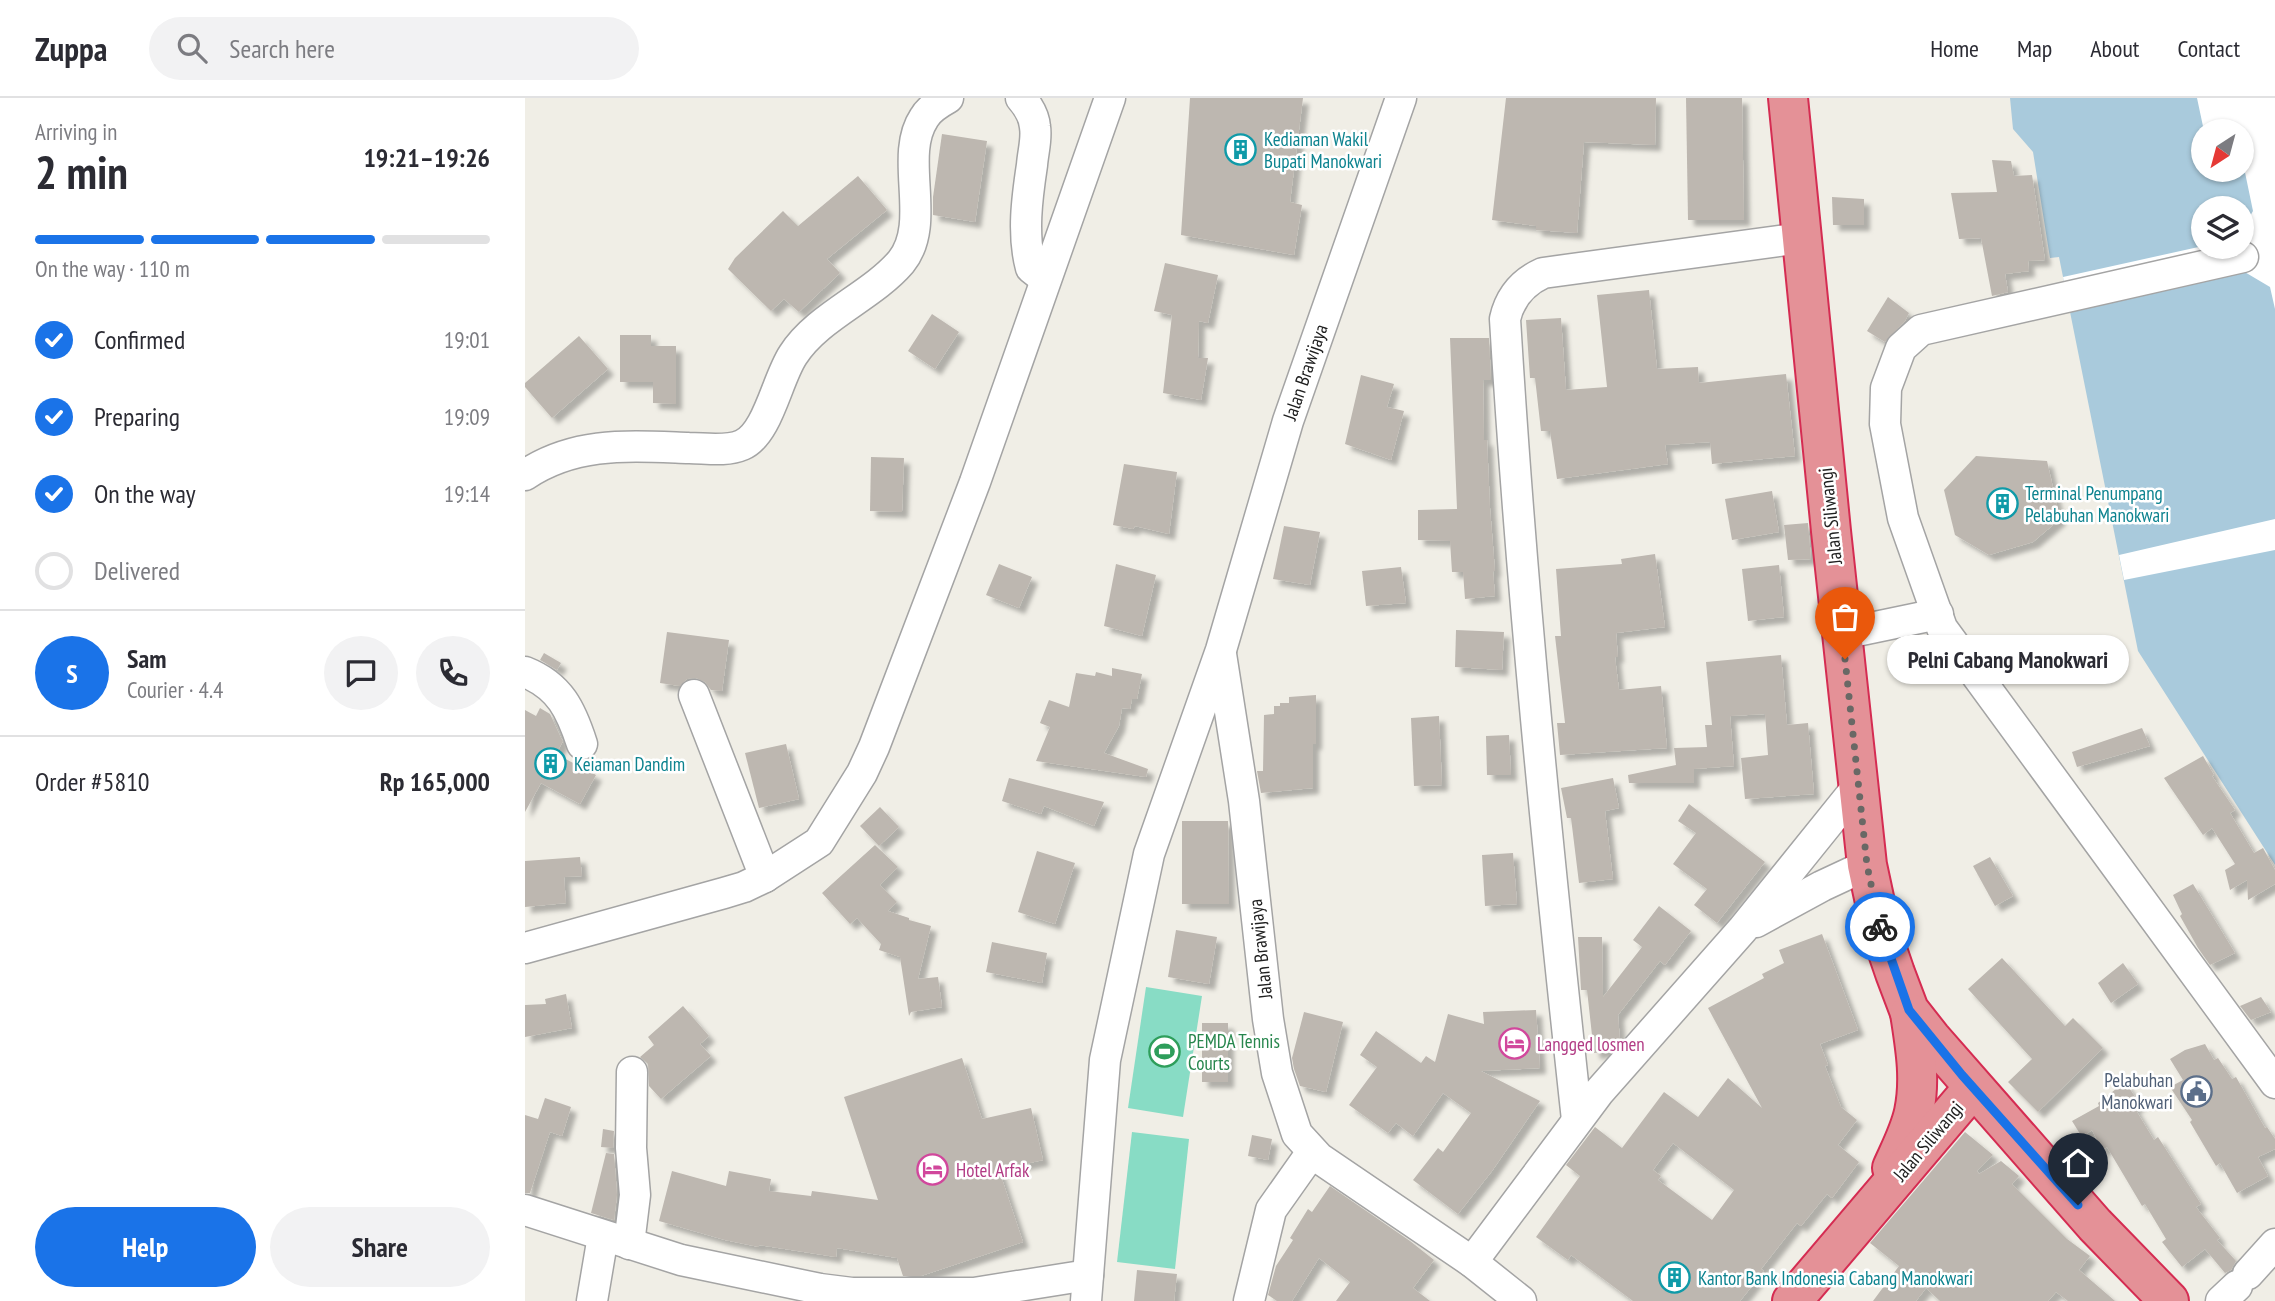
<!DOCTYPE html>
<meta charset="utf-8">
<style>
body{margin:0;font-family:"PT Sans Narrow",sans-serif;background:#f2f2f3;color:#2b2b33;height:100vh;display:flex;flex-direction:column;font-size:26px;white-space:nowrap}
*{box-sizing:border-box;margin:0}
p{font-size:23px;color:#7c7c81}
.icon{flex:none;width:38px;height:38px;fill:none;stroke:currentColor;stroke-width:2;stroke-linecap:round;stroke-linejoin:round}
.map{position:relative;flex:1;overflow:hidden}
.drawer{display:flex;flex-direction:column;background:#fff;width:525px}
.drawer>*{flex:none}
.needle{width:46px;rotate:216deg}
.fabs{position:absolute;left:1666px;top:21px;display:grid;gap:14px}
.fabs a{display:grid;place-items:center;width:63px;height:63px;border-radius:50%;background:#fff;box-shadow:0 2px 5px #0004;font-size:35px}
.pin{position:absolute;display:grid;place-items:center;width:60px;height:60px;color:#fff;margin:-72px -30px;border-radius:50% 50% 50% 0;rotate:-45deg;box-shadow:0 0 7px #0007}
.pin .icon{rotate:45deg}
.courier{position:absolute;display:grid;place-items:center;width:70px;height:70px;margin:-35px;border:5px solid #1a73e8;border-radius:50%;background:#fff;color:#222;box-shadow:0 2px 9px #0007}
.bubble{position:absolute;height:49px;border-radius:24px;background:#fff;box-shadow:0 2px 5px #0004;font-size:23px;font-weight:800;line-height:49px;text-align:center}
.headline em{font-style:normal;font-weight:800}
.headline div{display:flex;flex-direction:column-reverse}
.headline{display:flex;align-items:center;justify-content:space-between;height:119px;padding:0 35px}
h1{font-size:46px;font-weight:800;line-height:52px}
.bar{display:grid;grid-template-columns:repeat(4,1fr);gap:10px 7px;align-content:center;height:84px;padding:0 35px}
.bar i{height:9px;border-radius:5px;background:#e1e1e2}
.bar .current{background:#1a73e8}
.bar p{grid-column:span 4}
.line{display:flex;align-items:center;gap:18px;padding:0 35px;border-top:2px solid #e1e1e2}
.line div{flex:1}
.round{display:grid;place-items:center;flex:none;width:74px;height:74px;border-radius:37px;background:#f2f2f3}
ol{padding:0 35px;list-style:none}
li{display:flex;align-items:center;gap:21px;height:77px}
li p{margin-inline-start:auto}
li .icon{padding:7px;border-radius:50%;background:#1a73e8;color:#fff;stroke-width:4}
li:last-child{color:#7c7c81}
li i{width:38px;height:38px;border:4px solid #e1e1e2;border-radius:50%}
.primary-button{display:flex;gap:14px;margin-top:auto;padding:14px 35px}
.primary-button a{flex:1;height:80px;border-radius:42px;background:#1a73e8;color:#fff;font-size:28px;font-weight:800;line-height:80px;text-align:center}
.primary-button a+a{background:#f2f2f3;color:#2b2b33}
header{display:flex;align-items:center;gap:42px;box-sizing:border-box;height:98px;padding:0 35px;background:#fff;border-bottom:2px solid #e1e1e2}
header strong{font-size:33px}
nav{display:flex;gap:38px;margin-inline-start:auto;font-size:24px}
.search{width:490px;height:63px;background:#f2f2f3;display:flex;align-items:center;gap:18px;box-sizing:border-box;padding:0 24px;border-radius:38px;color:#7c7c81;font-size:26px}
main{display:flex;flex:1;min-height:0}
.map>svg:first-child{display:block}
.pitch{fill:#88dcc5}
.water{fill:#a9cadc;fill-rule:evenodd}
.pier{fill:#fff}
.building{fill:#bdb7b0;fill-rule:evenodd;filter:url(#shadow)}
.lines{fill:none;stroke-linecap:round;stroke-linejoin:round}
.minor-casing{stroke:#a4a4a4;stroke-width:33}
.highway-casing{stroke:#d52c52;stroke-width:42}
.minor{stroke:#fff;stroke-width:30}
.highway{stroke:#e49197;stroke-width:38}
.done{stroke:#696865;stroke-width:7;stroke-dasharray:0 12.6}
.route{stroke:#1a73e8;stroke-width:9}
.labels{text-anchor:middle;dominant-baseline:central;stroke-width:5;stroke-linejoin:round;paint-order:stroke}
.culture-label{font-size:19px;fill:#0d838f;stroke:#fff;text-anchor:start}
.street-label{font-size:19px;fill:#202020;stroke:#fff}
.leisure-label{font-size:19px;fill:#27864d;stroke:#fff;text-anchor:start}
.hotel-label{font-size:19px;fill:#b23c85;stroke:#fff;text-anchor:start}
.service-label{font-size:19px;fill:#4e5e75;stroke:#fff;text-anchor:end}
</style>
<header>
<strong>Zuppa</strong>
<div class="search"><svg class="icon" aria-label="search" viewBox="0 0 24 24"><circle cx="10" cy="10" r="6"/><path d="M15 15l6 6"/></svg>Search here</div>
<nav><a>Home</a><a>Map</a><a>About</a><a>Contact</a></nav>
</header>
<main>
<section class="drawer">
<div class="headline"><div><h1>2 min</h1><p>Arriving in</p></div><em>19:21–19:26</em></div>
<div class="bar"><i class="current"></i><i class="current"></i><i class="current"></i><i></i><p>On the way · 110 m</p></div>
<ol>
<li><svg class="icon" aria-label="check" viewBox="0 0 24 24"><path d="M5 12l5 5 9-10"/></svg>Confirmed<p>19:01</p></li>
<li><svg class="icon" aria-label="check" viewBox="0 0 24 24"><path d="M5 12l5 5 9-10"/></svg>Preparing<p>19:09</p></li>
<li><svg class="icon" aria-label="check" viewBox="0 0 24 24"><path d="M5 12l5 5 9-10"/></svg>On the way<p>19:14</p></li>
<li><i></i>Delivered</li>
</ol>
<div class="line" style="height:126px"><b class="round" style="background:#1a73e8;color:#fff">S</b><div><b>Sam</b><p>Courier · 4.4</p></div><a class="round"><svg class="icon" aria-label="chat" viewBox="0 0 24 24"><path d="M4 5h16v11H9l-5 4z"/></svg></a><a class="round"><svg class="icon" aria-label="phone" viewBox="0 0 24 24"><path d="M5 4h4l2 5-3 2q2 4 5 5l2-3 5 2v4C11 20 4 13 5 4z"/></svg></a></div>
<div class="line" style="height:91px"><div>Order #5810</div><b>Rp 165,000</b></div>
<div class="primary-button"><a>Help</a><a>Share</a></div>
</section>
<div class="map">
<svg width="1750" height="1203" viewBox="0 0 1750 1203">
<defs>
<filter id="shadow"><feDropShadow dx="6" dy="6" stdDeviation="2" flood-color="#0004"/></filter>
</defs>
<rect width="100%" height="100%" fill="#f0eee6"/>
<g class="pitch">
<polygon points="621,889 677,898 658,1019 603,1010"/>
<polygon points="607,1034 664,1041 650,1171 592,1164"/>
</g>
<path class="water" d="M1485 0H1750V767L1613 553 1534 159 1525 160 1508 54 1488 31ZM1678 33H1717V72H1678ZM1678 110H1717V149H1678Z"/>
<g class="pier">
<polygon points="1672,0 1750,0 1750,211 1745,189 1718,173 1544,209 1538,179 1678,148 1717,149 1717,132 1728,113 1717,60 1717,33 1679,33"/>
<polygon points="1750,421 1750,452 1599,482 1594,457"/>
</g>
<g class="building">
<polygon points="665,0 778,0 765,104 777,107 769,157 656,137"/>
<polygon points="981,0 1131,0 1130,47 1059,44 1052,135 1011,132 1011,128 967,122"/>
<polygon points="1161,0 1217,0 1219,122 1163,122"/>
<polygon points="417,36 462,43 450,124 408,117 408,99"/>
<polygon points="1467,62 1486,63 1489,78 1507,77 1520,162 1503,163 1504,173 1480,176 1483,194 1467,198 1456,140 1434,141 1426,95 1472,94"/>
<polygon points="333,78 362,112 302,161 315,175 274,214 259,201 246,213 203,171 210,160 258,113 273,128"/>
<polygon points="1307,99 1339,101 1339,127 1308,127"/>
<polygon points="640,165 693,177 683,225 674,223 673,260 683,260 676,302 638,295 647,217 629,213"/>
<polygon points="1124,192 1132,271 1173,269 1174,285 1261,276 1270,358 1187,366 1185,344 1140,347 1143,366 1032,381 1025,333 1016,333 1010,280 1005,280 1001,222 1036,220 1041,292 1082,289 1072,197"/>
<polygon points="1363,199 1384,215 1380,223 1360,244 1342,233"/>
<polygon points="407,216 434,234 410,271 383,253"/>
<polygon points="95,237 126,237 126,248 151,248 151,306 128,305 128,284 95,284"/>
<polygon points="54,238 83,271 27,320 0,289 0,285"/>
<polygon points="925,240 964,240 966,282 958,282 959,342 962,342 965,410 970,473 968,473 970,498 940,501 938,474 927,474 925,443 893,442 893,412 932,411"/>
<polygon points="836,277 869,286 862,309 879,313 866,362 820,346"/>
<polygon points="1451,358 1522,363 1535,421 1508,444 1464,457 1430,437 1419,392"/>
<polygon points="346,359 379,360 377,414 345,413"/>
<polygon points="599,366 652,374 644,436 610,428 608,431 588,427"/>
<polygon points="1247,393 1254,434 1207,442 1200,401"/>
<polygon points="1283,425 1286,461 1263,462 1259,427"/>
<polygon points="759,428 795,434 785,487 748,481"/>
<polygon points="1130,456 1140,529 1091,535 1093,559 1090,559 1094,592 1136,588 1142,650 1035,657 1032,625 1040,625 1030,538 1036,538 1031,471 1097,466 1096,461"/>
<polygon points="474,466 507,479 494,510 461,497"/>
<polygon points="591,466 631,477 617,538 579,528"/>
<polygon points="1254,467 1259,519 1223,523 1217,471"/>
<polygon points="876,469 881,505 841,508 837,473"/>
<polygon points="931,532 979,534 977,572 930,569"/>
<polygon points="142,534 204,542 197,593 186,592 180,584 171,580 162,581 155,588 135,585"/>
<polygon points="19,555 36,565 32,572 15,562"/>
<polygon points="1256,557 1262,627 1283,625 1289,696 1220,701 1216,660 1243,657 1240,616 1205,618 1209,668 1169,671 1169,685 1104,685 1103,677 1151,667 1149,650 1182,649 1180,627 1187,627 1181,564"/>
<polygon points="587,570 617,576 612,601 607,601 605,611 597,610 594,628 579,655 623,671 621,679 511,663 525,629 515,625 524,602 544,609 551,575 570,578 571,574 587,578"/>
<polygon points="791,597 791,646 788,646 788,690 736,695 732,673 738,673 739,617 749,616 749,608 755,608 755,605 764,605 764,599"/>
<polygon points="15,610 25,616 36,640 38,643 31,656 71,677 55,706 16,685 0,714 0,612 11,618"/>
<polygon points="914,618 917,687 889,688 886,620"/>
<polygon points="1617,630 1625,648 1552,669 1547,654"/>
<polygon points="984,637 986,677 962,677 961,638"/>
<polygon points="261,646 274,701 234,710 220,655"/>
<polygon points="1678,658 1689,677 1687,678 1710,712 1705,715 1729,755 1738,750 1750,772 1750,786 1723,802 1722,782 1705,792 1700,772 1710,766 1687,730 1678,737 1639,680"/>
<polygon points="484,680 579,704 569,728 519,708 516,716 477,703"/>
<polygon points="1088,680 1094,710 1080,713 1088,781 1054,785 1046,720 1042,720 1036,690"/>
<polygon points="1164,706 1240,764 1192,825 1169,807 1182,791 1148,766 1171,735 1153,723"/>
<polygon points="355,709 374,729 354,748 335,728"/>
<polygon points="657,723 703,723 704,806 657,806"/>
<polygon points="350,747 373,769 355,787 372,804 363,813 384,820 384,822 406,828 393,881 413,879 417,909 386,914 384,918 375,859 354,852 356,846 332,820 325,826 297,795"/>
<polygon points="512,753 550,765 530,826 493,814"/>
<polygon points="988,755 992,806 960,808 957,757"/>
<polygon points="55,759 57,778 39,779 41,805 0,809 0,763"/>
<polygon points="1465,759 1488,798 1470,808 1448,768"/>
<polygon points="1668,786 1710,855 1685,867 1673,850 1655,818 1657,816 1648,797"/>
<polygon points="1134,808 1166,833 1140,867 1135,863 1093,917 1095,943 1087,953 1069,955 1062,892 1056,892 1053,839 1077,839 1078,899 1117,849 1108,842"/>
<polygon points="651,832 692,839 684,886 643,879"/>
<path d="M1297 836 1333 932 1295 946 1303 967 1300 968 1316 1009 1332 1022 1313 1047 1334 1064 1307 1100 1302 1096 1276 1128 1272 1125 1236 1171 1239 1173 1215 1203H1108L1046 1157 1043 1162 1011 1139 1055 1078 1041 1067 1070 1029 1097 1050 1139 994 1173 1019 1203 980 1237 1010 1183 910 1239 880 1237 876 1259 865 1254 852ZM1148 1045 1209 1092 1187 1122 1133 1082 1136 1078 1128 1072Z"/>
<polygon points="467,844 522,855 517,885 461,874"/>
<polygon points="1477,860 1540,928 1548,920 1578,950 1513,1014 1483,984 1507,961 1443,891"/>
<polygon points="1598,865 1613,886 1586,905 1573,885"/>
<polygon points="41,896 47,930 0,939 0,907 21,906 20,901"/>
<polygon points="1736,899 1746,914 1726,922 1715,908"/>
<polygon points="158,908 184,938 175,946 186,958 136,1001 124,988 123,966 115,959 129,947 123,939"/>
<polygon points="1011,912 1015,970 956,973 1015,1003 967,1073 933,1116 888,1082 913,1050 918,1054 946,1015 918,995 888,1038 871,1025 863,1035 824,1007 852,969 835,957 851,933 896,965 901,958 910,964 923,916 959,926 958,914"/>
<polygon points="779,914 818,924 801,994 775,988 769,971 767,960"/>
<rect x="677" y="925" width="26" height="59"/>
<polygon points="1680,946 1689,962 1693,960 1707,981 1711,979 1740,1030 1742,1029 1750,1041 1750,1051 1733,1059 1743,1078 1712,1095 1695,1065 1691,1068 1665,1024 1667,1022 1645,989 1658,982 1645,961 1660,952"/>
<polygon points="437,960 457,1021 506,1010 518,1062 474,1072 498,1144 396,1178 378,1178 372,1160 312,1150 311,1159 234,1147 234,1149 200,1142 134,1123 147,1073 201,1088 204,1073 246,1081 244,1093 286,1098 287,1093 353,1102 319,999"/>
<polygon points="1600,984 1615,1006 1609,1009 1629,1042 1633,1039 1676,1106 1671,1109 1695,1140 1692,1142 1711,1163 1706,1172 1700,1175 1680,1151 1657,1169 1637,1144 1641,1141 1620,1106 1617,1108 1582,1049 1577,1052 1567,1032 1557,1039 1547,1023 1574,1008 1573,1005"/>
<polygon points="20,1000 46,1009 37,1038 25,1034 5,1095 0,1095 0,1017 13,1021"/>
<polygon points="78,1031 89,1033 88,1050 76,1049"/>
<polygon points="1440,1034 1468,1057 1452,1073 1454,1076 1476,1063 1494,1078 1487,1086 1542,1141 1565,1158 1554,1172 1590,1203 1543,1203 1531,1194 1523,1203 1415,1203 1401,1190 1391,1203 1348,1203 1374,1168 1345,1145"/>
<polygon points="727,1037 747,1041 743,1062 723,1058"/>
<polygon points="81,1055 89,1056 92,1097 89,1122 66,1115"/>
<polygon points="805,1088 885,1143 909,1162 888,1190 905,1203 811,1203 825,1184 794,1160 767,1203 752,1203 743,1197 751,1168 768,1142 765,1140 783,1111 787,1114"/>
<polygon points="612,1172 652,1176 649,1203 609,1203"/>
</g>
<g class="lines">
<defs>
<g id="minor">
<path d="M496 0C503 8 509 17 510 29 512 41 508 54 507 67 502 100 497 137 506 170L520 181"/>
<polyline points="1718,159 1396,232 1376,250 1361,290 1360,326 1378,420 1417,530 1750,985"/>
<path d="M0 377C51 343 105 348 164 350 180 350 201 354 217 347 243 336 252 281 268 257 293 218 346 199 376 164 408 125 373 59 399 20 404 11 414 5 423 0"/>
<polyline points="1317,536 1413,516"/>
<polyline points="696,556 719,703 743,921 752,975 772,1036 794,1060 947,1164 996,1203"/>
<path d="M0 574C35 588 46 612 57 646"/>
<polyline points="169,597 240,779"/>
<polyline points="1231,824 1297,788 1342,767"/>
<polyline points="0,850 199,795 219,789 240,779 294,744 337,675 349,649 450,384 585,0"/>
<path d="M1052 1022C1023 755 996 489 980 221 985 199 998 184 1018 175L1276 140"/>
<polyline points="0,1112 156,1162 295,1191 327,1195 449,1195 563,1177"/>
<polyline points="104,1146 110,1097 106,1050 107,974"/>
<polyline points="947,1164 1074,994 1218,831 1334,687"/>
<polyline points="1723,1176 1750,1146"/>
<polyline points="67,1203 78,1138"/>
<polyline points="561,1203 580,962 624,756 696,552 763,323 876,0"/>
<polyline points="724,1203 746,1112 787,1054"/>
<polyline points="1696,1203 1712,1188"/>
</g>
<g id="highway">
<polyline points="1263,0 1306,433 1342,767 1357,837 1370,875 1384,912 1406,940 1570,1127 1644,1203"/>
<path d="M1367 1070C1375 1052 1385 1033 1389 1014 1396 980 1390 948 1385 915"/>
<polyline points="1267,1203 1448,990"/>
</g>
</defs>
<use href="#minor" class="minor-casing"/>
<use href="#highway" class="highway-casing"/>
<use href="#minor" class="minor"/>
<use href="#highway" class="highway"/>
</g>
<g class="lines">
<polyline class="done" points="1320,561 1342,767 1355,829"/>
<polyline class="route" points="1355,829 1384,912 1437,977 1553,1107"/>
</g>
<defs>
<symbol id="building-ring" viewBox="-11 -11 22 22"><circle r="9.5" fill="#fff" stroke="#0f9aa8" stroke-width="1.5"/><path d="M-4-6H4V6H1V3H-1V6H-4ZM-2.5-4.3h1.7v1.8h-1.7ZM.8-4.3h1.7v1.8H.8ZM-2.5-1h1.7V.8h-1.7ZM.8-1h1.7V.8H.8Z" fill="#0f9aa8"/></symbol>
<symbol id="hotel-ring" viewBox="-11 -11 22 22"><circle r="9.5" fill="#fff" stroke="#d1479c" stroke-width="1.5"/><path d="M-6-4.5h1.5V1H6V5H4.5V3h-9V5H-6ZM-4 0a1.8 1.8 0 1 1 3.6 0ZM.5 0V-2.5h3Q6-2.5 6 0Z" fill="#d1479c"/></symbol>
<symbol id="stadium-ring" viewBox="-11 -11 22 22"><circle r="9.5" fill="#fff" stroke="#2e9e5b" stroke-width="1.5"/><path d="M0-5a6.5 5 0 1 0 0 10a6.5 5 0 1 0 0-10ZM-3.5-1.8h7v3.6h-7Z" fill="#2e9e5b"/></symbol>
<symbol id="civic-ring" viewBox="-11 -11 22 22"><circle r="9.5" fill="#fff" stroke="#5c6f8a" stroke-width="1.5"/><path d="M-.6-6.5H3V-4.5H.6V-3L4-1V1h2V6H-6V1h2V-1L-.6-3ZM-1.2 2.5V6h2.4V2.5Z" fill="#5c6f8a"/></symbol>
</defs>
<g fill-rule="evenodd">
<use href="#building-ring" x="698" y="34" width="35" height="35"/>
<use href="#building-ring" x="1460" y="388" width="35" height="35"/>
<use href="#building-ring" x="8" y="648" width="35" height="35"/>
<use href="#hotel-ring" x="972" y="928" width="35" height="35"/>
<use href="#stadium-ring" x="622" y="936" width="35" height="35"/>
<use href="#civic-ring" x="1654" y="976" width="35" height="35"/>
<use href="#hotel-ring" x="390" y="1054" width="35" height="35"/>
<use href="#building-ring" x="1132" y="1162" width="35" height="35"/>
</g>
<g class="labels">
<g class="culture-label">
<text x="739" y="41">Kediaman Wakil<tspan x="739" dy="22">Bupati Manokwari</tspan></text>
<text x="1500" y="395">Terminal Penumpang<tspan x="1500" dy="22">Pelabuhan Manokwari</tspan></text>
<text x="49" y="666">Keiaman Dandim</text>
<text x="1173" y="1180">Kantor Bank Indonesia Cabang Manokwari</text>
</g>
<g class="street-label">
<text transform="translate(780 274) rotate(-71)">Jalan Brawijaya</text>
<text transform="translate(1305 418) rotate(-96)">Jalan Siliwangi</text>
<text transform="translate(735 851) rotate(-96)">Jalan Brawijaya</text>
<text transform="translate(1403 1043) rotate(-50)">Jalan Siliwangi</text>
</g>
<g class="leisure-label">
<text x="663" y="943">PEMDA Tennis<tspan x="663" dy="22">Courts</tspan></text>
</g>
<g class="hotel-label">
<text x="1012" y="946">Langged losmen</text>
<text x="431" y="1072">Hotel Arfak</text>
</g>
<g class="service-label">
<text x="1648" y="982">Pelabuhan<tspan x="1648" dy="22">Manokwari</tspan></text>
</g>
</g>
</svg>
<div class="fabs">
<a><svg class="needle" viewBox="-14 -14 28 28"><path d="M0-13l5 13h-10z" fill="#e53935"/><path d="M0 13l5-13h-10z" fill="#7c7c81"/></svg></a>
<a><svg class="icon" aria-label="layers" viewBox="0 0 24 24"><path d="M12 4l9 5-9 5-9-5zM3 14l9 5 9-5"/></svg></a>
</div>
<div class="pin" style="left:1320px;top:561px;background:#ea580c"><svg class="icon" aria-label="bag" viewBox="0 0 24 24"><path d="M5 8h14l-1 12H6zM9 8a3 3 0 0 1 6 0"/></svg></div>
<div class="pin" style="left:1553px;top:1107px;background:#1f2937"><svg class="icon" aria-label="home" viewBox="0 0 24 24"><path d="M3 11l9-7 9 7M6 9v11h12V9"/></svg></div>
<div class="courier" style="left:1355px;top:829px"><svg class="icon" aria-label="bike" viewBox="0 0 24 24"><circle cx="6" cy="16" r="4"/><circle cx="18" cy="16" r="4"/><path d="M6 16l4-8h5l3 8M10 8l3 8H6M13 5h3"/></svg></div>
<div class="bubble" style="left:1362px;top:537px;width:242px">Pelni Cabang Manokwari</div>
</div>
</main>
